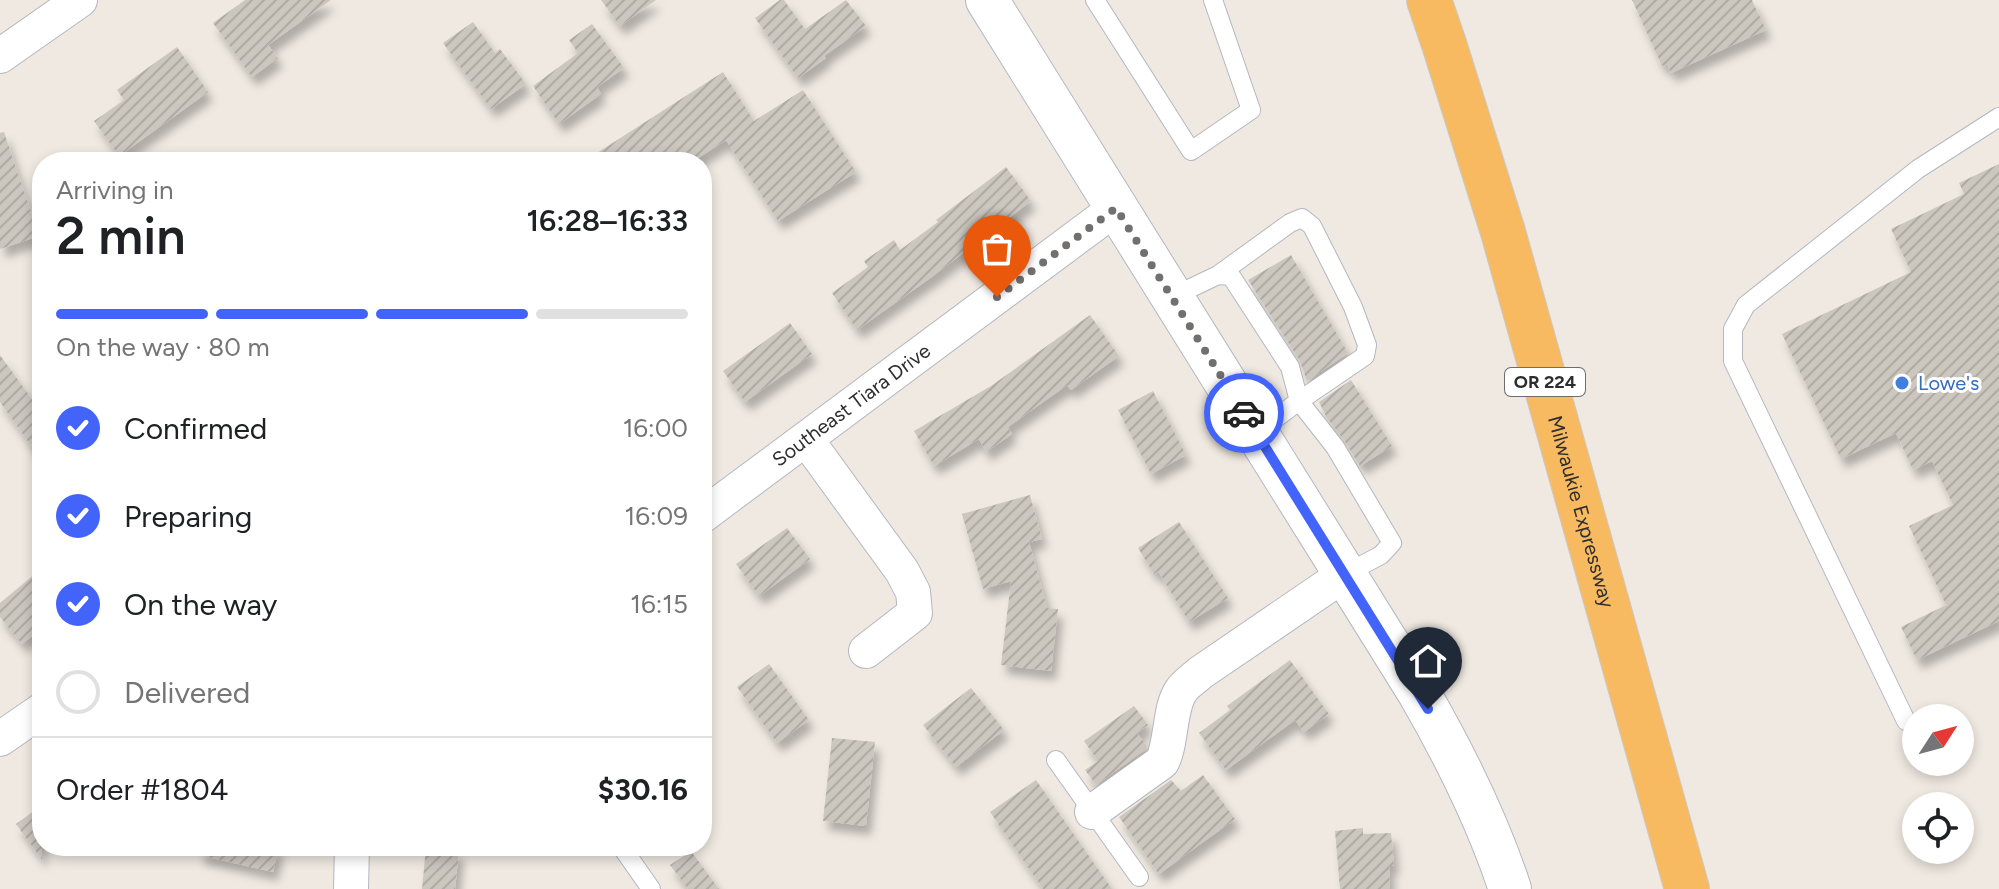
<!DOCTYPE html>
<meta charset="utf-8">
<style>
body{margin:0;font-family:Figtree,sans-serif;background:#f6f6f6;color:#202124;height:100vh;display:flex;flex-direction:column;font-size:30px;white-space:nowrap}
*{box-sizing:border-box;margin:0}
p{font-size:26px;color:#757577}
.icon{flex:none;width:44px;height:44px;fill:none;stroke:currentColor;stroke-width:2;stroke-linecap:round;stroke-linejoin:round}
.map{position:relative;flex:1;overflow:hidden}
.drawer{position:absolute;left:32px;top:152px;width:680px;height:704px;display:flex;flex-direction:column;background:#fff;border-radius:32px;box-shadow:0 4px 12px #0003}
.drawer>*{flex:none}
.needle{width:52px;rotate:54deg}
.fabs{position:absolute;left:1902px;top:704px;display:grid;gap:16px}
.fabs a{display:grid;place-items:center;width:72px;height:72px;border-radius:50%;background:#fff;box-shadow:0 4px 12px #0003;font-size:40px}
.pin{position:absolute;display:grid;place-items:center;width:68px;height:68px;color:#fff;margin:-82px -34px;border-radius:50% 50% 50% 0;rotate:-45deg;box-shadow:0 0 8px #0007}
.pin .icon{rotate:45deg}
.courier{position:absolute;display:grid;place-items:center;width:80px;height:80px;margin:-40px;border:6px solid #4264fb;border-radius:50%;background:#fff;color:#222;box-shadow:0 2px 10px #0007}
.summary em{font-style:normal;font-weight:600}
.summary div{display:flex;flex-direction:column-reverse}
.summary{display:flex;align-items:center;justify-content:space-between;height:136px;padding:0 24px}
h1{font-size:52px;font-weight:600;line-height:60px}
.bar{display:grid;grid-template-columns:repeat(4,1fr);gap:12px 8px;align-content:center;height:96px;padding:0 24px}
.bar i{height:10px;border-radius:6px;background:#e0e0e0}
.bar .on{background:#4264fb}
.bar p{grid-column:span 4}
.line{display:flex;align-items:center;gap:20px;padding:0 24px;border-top:2px solid #e0e0e0}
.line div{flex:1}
ol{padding:0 24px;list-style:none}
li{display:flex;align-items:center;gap:24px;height:88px}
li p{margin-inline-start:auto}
li .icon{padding:8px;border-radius:50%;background:#4264fb;color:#fff;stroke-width:4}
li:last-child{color:#757577}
li i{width:44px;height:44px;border:4px solid #e0e0e0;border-radius:50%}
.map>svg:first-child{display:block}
.building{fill:url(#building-hatch);filter:url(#shadow)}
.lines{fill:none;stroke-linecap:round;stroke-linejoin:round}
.service-casing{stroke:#b4b7c1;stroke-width:20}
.minor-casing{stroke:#b4b7c1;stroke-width:36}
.tertiary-casing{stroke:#b4b7c1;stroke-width:44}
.trunk-casing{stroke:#c9c9c9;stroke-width:46}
.service{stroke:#fff;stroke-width:18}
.minor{stroke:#fff;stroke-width:34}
.tertiary{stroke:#fff;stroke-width:42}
.trunk{stroke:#f8ba60;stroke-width:44}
.done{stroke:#726f6d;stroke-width:8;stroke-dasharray:0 14.4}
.route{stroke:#4264fb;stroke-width:10}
.shop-dot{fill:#3f7fe0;stroke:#fff;stroke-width:3}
.labels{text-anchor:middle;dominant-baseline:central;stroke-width:6;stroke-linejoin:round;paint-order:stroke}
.shield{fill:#fff;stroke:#6d6d6d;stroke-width:2}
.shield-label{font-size:18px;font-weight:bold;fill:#2e2e2e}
.shop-label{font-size:20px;fill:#366cbe;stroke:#fff;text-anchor:start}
.street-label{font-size:20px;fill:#2e2e2e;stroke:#fff}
</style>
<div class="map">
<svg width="1999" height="889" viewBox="0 0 1999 889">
<defs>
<pattern id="building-hatch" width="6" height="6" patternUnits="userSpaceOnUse" patternTransform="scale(2)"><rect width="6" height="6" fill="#cbc7bf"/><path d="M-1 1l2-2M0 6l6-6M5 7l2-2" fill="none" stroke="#afaba4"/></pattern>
<filter id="shadow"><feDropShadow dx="5" dy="9" stdDeviation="4" flood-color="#0004"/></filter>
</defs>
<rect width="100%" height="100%" fill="#efe9e1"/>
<g class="building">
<polygon points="245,0 331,0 268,45 278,58 252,77 213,23"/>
<polygon points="601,0 656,0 620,26"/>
<polygon points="780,0 784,0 805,29 846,0 866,26 824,56 826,58 798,78 755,18"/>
<polygon points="1632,0 1752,0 1766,30 1671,73 1667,64 1662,66"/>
<polygon points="473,22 495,53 500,49 526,84 491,109 443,43"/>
<polygon points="592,24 624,68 597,87 601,94 559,124 533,86 578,53 569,40"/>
<polygon points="177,47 208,92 119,156 94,121 124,100 117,90"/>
<polygon points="723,72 754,121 803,90 856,172 778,221 726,140 692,162 583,162"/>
<polygon points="4,132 39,236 0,249 0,133"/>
<polygon points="1999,164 1999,621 1917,660 1901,627 1946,605 1909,526 1953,505 1932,461 1913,470 1896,433 1841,459 1782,334 1911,272 1891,229 1964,194 1959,183"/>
<polygon points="1006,167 1031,201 933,276 857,330 832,293 868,267 864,261 894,240 900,250 938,222 936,220"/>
<polygon points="1291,255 1348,353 1307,381 1300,361 1248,280"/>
<polygon points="1090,315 1119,356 1071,390 1067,385 1008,427 1012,434 986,452 979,439 934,466 914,431 991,386"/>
<polygon points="790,323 812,354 745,402 723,371"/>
<polygon points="0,355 42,413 42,461 0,402"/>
<polygon points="1351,380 1392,446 1360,466 1344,440 1327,418 1319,402"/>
<polygon points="1153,391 1186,455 1151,474 1118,410"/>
<polygon points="1030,495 1042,539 1029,542 1047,608 1058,609 1051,671 1001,665 1011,581 983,589 962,514"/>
<polygon points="1179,522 1228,598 1189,622 1158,571 1154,574 1138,548"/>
<polygon points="787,528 810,559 759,596 736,564"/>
<polygon points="42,568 42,628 22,644 0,617 0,603"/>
<polygon points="1290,660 1329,714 1304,732 1295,720 1226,770 1199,733 1230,710 1227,706"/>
<polygon points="769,664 809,720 777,743 737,687"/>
<polygon points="971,688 1004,730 956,767 923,725"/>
<polygon points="1134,706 1148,725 1137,733 1147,746 1146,749 1096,785 1085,770 1098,761 1084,741"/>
<polygon points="832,738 875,742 866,826 823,821"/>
<polygon points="1203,775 1235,819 1159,874 1119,817 1171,780 1181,791"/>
<polygon points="1036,780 1112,889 1043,889 990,812"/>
<polygon points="42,805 42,860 16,824"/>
<polygon points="1363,828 1363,834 1391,833 1394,866 1389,866 1390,889 1340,889 1335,831"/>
<polygon points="200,846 279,846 273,872 199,855"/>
<polygon points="426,848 459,851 455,889 422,889"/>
<polygon points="691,851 719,889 688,889 670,865"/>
</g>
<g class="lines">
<defs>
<g id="service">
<polyline points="1095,0 1191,151 1251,110 1213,0"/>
<polyline points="1172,297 1218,275 1231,276 1290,367 1299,401 1365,356 1367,345 1353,307 1312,226 1302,218 1290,223 1218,275"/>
<polyline points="1256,433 1299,401 1335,447 1392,543 1381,555 1345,574"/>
<polyline points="1906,721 1733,361 1733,329 1746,305 1918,169 1999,117"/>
<polyline points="1056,760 1139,877"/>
<polyline points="621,846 651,889"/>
</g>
<g id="minor">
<polyline points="0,56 80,0"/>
<polyline points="806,439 902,571 913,592 915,613 866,651"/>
<path id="s1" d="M702 516 1116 208"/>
<polyline points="0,739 42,710"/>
<path d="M1092 812 1162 762C1172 743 1169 708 1181 691 1185 684 1194 679 1200 673L1345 574"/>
<polyline points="351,889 352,846"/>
</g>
<path id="tertiary" d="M987 0 1419 693C1456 757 1487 819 1510 889"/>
<g id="trunk">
<path id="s2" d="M1429 0 1445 47 1503 232 1687 889"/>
</g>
</defs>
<use href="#service" class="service-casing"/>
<use href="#minor" class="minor-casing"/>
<use href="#tertiary" class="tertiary-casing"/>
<use href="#trunk" class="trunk-casing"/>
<use href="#service" class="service"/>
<use href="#minor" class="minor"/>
<use href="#tertiary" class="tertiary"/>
<use href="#trunk" class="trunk"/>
</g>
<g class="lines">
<polyline class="done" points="997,297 1116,208 1244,413"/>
<polyline class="route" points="1244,413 1428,709"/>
</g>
<circle class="shop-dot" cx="1902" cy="383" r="8"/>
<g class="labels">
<rect class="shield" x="1505" y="368" width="80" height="28" rx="6"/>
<g class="shield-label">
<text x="1545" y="382">OR 224</text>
</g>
<g class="shop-label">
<text x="1918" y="383">Lowe's</text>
</g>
<g class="street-label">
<text stroke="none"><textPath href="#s1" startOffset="186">Southeast Tiara Drive</textPath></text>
<text stroke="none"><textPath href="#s2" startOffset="534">Milwaukie Expressway</textPath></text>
</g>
</g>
</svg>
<div class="fabs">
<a><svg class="needle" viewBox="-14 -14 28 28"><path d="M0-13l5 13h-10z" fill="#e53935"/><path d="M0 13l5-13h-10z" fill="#757577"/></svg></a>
<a><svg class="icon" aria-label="locate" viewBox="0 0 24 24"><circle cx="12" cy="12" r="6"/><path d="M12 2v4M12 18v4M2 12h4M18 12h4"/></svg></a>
</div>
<div class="pin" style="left:997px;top:297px;background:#ea580c"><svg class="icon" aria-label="bag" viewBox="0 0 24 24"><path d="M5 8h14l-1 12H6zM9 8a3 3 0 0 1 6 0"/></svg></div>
<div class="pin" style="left:1428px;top:709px;background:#1f2937"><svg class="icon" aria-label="home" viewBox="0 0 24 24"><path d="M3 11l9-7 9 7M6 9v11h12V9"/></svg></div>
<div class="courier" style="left:1244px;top:413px"><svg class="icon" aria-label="car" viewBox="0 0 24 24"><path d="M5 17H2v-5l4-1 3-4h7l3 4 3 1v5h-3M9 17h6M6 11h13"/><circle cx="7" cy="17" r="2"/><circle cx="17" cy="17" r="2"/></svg></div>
<section class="drawer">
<div class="summary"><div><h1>2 min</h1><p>Arriving in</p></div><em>16:28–16:33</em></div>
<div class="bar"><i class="on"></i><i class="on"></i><i class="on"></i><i></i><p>On the way · 80 m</p></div>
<ol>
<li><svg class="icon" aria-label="check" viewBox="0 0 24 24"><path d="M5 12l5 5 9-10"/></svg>Confirmed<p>16:00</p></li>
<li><svg class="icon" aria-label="check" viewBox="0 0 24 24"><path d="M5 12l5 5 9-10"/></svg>Preparing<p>16:09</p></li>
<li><svg class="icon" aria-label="check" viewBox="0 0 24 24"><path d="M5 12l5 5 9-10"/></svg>On the way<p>16:15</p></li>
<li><i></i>Delivered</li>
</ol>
<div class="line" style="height:104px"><div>Order #1804</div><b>$30.16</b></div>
</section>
</div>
